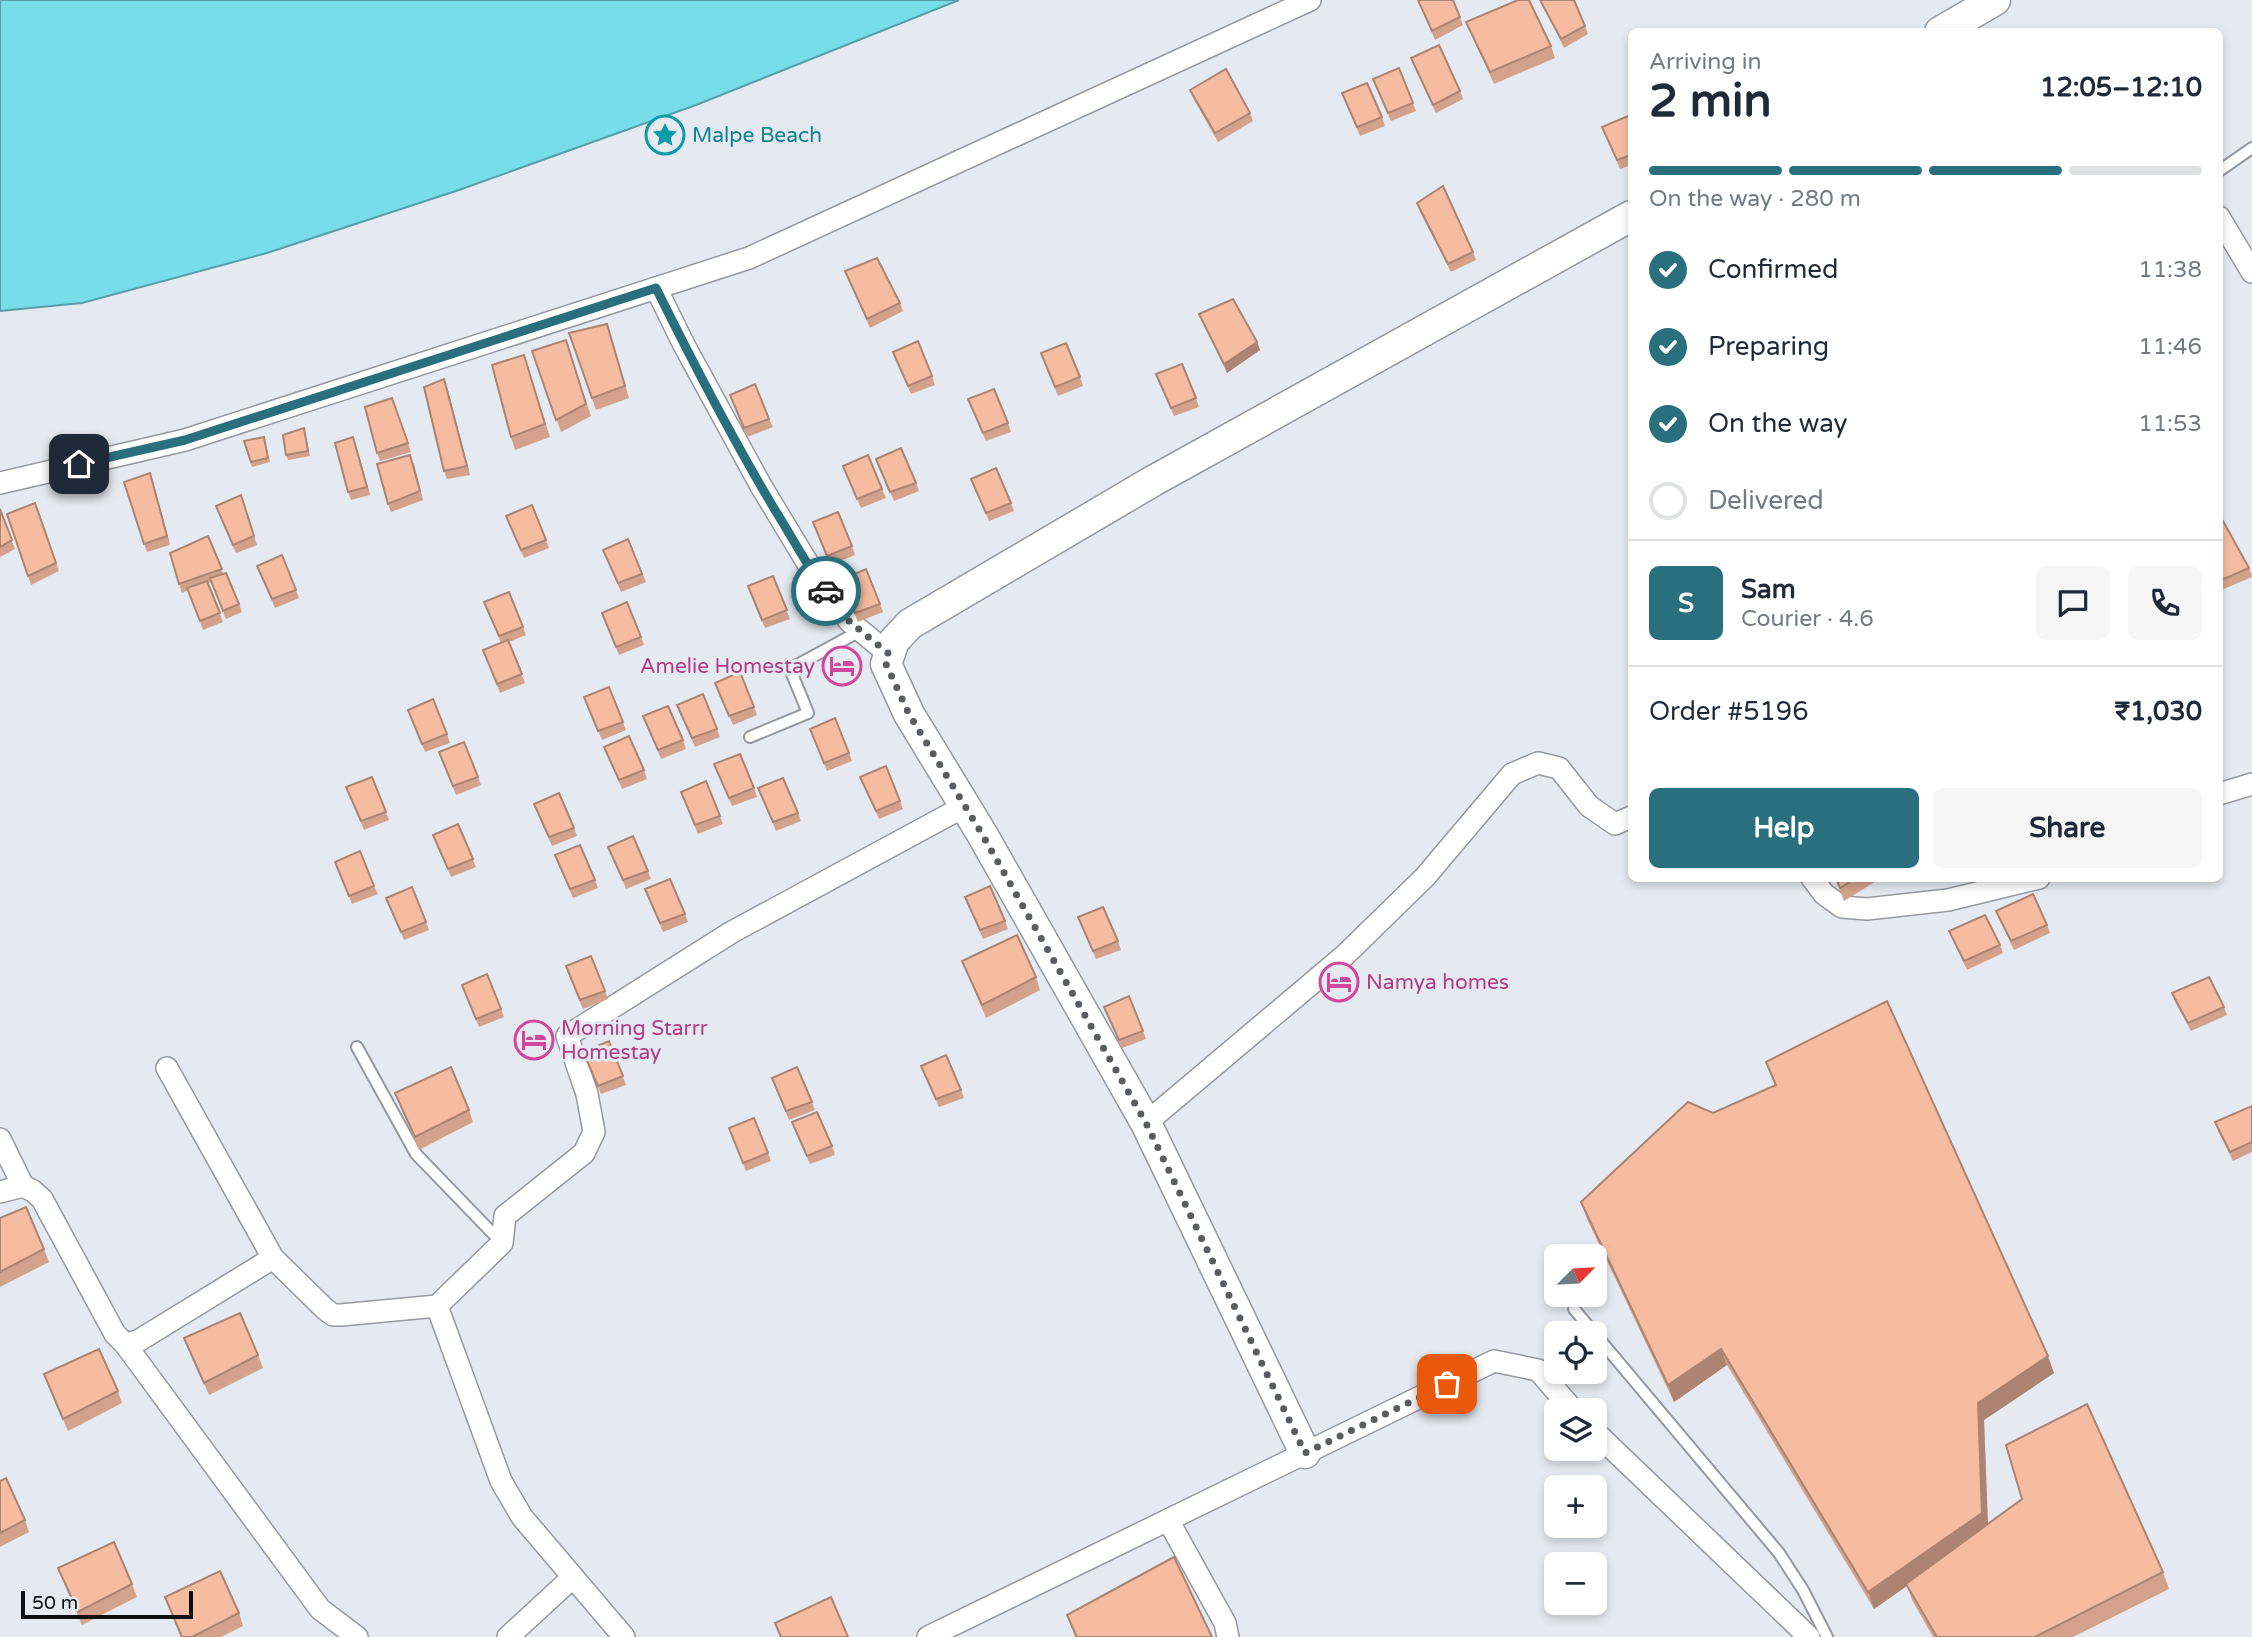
<!DOCTYPE html>
<meta charset="utf-8">
<style>
body{margin:0;font-family:"Varela Round",sans-serif;background:#f6f6f7;color:#1f2937;height:100vh;display:flex;flex-direction:column;font-size:26px;white-space:nowrap}
*{box-sizing:border-box;margin:0}
p{font-size:23px;color:#747a83}
.icon{flex:none;width:38px;height:38px;fill:none;stroke:currentColor;stroke-width:2;stroke-linecap:round;stroke-linejoin:round}
.map{position:relative;flex:1;overflow:hidden}
.drawer{position:absolute;left:1628px;top:28px;width:595px;height:854px;display:flex;flex-direction:column;background:#fff;border-radius:10px;box-shadow:0 4px 10px #0003}
.drawer>*{flex:none}
.needle{width:46px;rotate:66deg}
.buttons{position:absolute;left:1544px;top:1244px;display:grid;gap:14px}
.buttons a{display:grid;place-items:center;width:63px;height:63px;border-radius:10px;background:#fff;box-shadow:0 4px 10px #0003;font-size:35px}
.scale{position:absolute;left:21px;bottom:18px;width:172px;box-sizing:border-box;padding-left:7px;border:4px solid #0e0f12;border-top:0;font-size:19px;line-height:24px;white-space:nowrap;color:#0e0f12;-webkit-text-stroke:5px #e5eaf2;paint-order:stroke}
.pin{position:absolute;display:grid;place-items:center;width:60px;height:60px;color:#fff;margin:-30px;border-radius:14px;box-shadow:0 4px 10px #0006}
.courier{position:absolute;display:grid;place-items:center;width:70px;height:70px;margin:-35px;border:5px solid #296f7d;border-radius:50%;background:#fff;color:#222;box-shadow:0 2px 9px #0007}
.headline em{font-style:normal;font-weight:700}
.headline div{display:flex;flex-direction:column-reverse}
.headline{display:flex;align-items:center;justify-content:space-between;height:119px;padding:0 21px}
h1{font-size:46px;font-weight:700;line-height:52px}
.bar{display:grid;grid-template-columns:repeat(4,1fr);gap:10px 7px;align-content:center;height:84px;padding:0 21px}
.bar i{height:9px;border-radius:5px;background:#e0e1e3}
.bar .on{background:#296f7d}
.bar p{grid-column:span 4}
.line{display:flex;align-items:center;gap:18px;padding:0 21px;border-top:2px solid #e0e1e3}
.line div{flex:1}
.round{display:grid;place-items:center;flex:none;width:74px;height:74px;border-radius:10px;background:#f6f6f7}
ol{padding:0 21px;list-style:none}
li{display:flex;align-items:center;gap:21px;height:77px}
li p{margin-inline-start:auto}
li .icon{padding:7px;border-radius:50%;background:#296f7d;color:#fff;stroke-width:4}
li:last-child{color:#747a83}
li i{width:38px;height:38px;border:4px solid #e0e1e3;border-radius:50%}
.primary-button{display:flex;gap:14px;margin-top:auto;padding:14px 21px}
.primary-button a{flex:1;height:80px;border-radius:10px;background:#296f7d;color:#fff;font-size:28px;font-weight:700;line-height:80px;text-align:center}
.primary-button a+a{background:#f6f6f7;color:#1f2937}
.map>svg:first-child{display:block}
.water{fill:#76dde9;stroke:#579fa8;stroke-width:2}
.lines{fill:none;stroke-linecap:round;stroke-linejoin:round}
.lane-casing{stroke:#94989f;stroke-width:14}
.street-casing{stroke:#94989f;stroke-width:24}
.secondary-casing{stroke:#94989f;stroke-width:33}
.lane{stroke:#fff;stroke-width:10}
.street{stroke:#fff;stroke-width:21}
.secondary{stroke:#fff;stroke-width:30}
.wall{fill:#d4a28a}
.shaded-wall{fill:#ac8471}
.building{fill:#f6bca1;stroke:#ac8471;stroke-width:2}
.done{stroke:#595c60;stroke-width:7;stroke-dasharray:0 12.6}
.route{stroke:#296f7d;stroke-width:9}
.labels{text-anchor:middle;dominant-baseline:central;stroke-width:6;stroke-linejoin:round;paint-order:stroke}
.culture-label{font-size:21px;fill:#0d838f;stroke:#e5eaf2;text-anchor:start}
.hotel-label{font-size:21px;fill:#b23c85;stroke:#e5eaf2;text-anchor:start}
</style>
<div class="map">
<svg width="2252" height="1637" viewBox="0 0 2252 1637">
<rect width="100%" height="100%" fill="#e5eaf2"/>
<polygon class="water" points="0,0 959,0 696,105 459,190 267,253 82,303 0,311"/>
<g class="lines">
<defs>
<g id="lane">
<polyline points="2219,171 2252,148"/>
<polyline points="750,737 808,713 790,669 860,631"/>
<polyline points="357,1047 416,1154 502,1243"/>
<polyline points="1574,1309 1779,1553 1803,1590 1827,1637"/>
</g>
<g id="street">
<polyline points="2219,217 2252,272"/>
<polyline points="656,288 684,345 761,486 816,577 850,622 889,654"/>
<polyline points="0,483 185,440 749,258 1310,0"/>
<polyline points="2219,794 2252,784"/>
<polyline points="1812,878 1824,894 1842,907 1867,909 1948,900 2039,878"/>
<polyline points="167,1068 273,1258 325,1309 333,1315 341,1315 437,1306 502,1243 505,1216 584,1153 594,1132 587,1094 567,1036 732,932 965,806"/>
<polyline points="1146,1123 1344,956 1425,877 1512,774 1538,763 1559,768 1589,806 1615,824 1631,817"/>
<polyline points="0,1139 23,1186"/>
<polyline points="0,1192 23,1186 33,1191 42,1199 115,1334 125,1344 138,1341 273,1258"/>
<polyline points="437,1306 501,1481 522,1517 624,1637"/>
<polyline points="125,1344 320,1609 357,1637"/>
<polyline points="1594,1431 1809,1637"/>
<polyline points="1168,1520 1225,1623 1228,1637"/>
<polyline points="508,1637 573,1577"/>
<polyline points="928,1637 1494,1361 1538,1370 1573,1410"/>
</g>
<g id="secondary">
<polyline points="1940,32 1995,0"/>
<polyline points="1305,1453 1146,1123 982,834 909,714 886,664 894,641 910,624 1153,481 1631,216"/>
</g>
</defs>
<use href="#lane" class="lane-casing"/>
<use href="#street" class="street-casing"/>
<use href="#secondary" class="secondary-casing"/>
<use href="#lane" class="lane"/>
<use href="#street" class="street"/>
<use href="#secondary" class="secondary"/>
</g>
<g class="wall">
<polygon points="1418,0 1453,0 1463,25 1435,40"/>
<polygon points="1540,0 1585,26 1588,34 1564,48"/>
<polygon points="1466,22 1551,46 1555,58 1494,84 1471,34"/>
<polygon points="1411,58 1460,91 1463,99 1436,113"/>
<polygon points="1399,68 1416,111 1391,121 1376,87"/>
<polygon points="1190,90 1250,113 1253,121 1218,142 1193,98"/>
<polygon points="1342,93 1382,117 1385,126 1360,136"/>
<polygon points="2219,93 2223,103 2219,104"/>
<polygon points="1631,124 1631,165 1620,169 1602,127"/>
<polygon points="1417,203 1473,252 1476,260 1451,272 1420,212"/>
<polygon points="845,271 900,303 903,311 870,328"/>
<polygon points="1199,314 1257,342 1260,350 1227,373"/>
<polygon points="607,324 629,398 596,410 569,333"/>
<polygon points="566,340 591,416 561,432 532,351"/>
<polygon points="893,352 932,376 935,385 911,394"/>
<polygon points="1044,362 1080,377 1083,386 1058,396"/>
<polygon points="528,368 550,437 515,450 511,437"/>
<polygon points="1156,374 1196,398 1199,407 1174,416"/>
<polygon points="444,379 470,475 447,479 444,471"/>
<polygon points="730,395 769,419 773,427 747,437"/>
<polygon points="392,398 411,452 380,461 377,453"/>
<polygon points="968,399 1008,423 1011,432 986,441"/>
<polygon points="304,428 310,456 288,460 286,455"/>
<polygon points="353,437 370,495 351,500 348,492"/>
<polygon points="244,441 265,441 270,462 252,467"/>
<polygon points="876,459 916,483 919,491 894,501"/>
<polygon points="414,463 423,500 391,512 388,504"/>
<polygon points="846,474 882,489 886,498 861,508"/>
<polygon points="124,482 153,482 170,545 147,552"/>
<polygon points="974,487 1011,503 1014,511 989,521"/>
<polygon points="241,495 257,545 236,553 219,515"/>
<polygon points="35,503 59,571 31,585 7,514"/>
<polygon points="0,509 15,549 0,557"/>
<polygon points="509,524 546,540 549,548 524,558"/>
<polygon points="2219,524 2249,568 2252,575 2252,577 2219,591"/>
<polygon points="816,531 852,546 855,555 830,565"/>
<polygon points="208,536 223,573 239,604 242,612 226,619 211,582 208,583 223,622 203,630 188,590 182,593 179,584"/>
<polygon points="628,539 646,582 621,592 603,550"/>
<polygon points="257,566 296,590 299,598 275,608"/>
<polygon points="773,576 790,619 765,628 748,586"/>
<polygon points="841,580 880,604 883,612 858,622"/>
<polygon points="509,592 526,635 509,642 525,683 500,693 483,650 501,643 484,602"/>
<polygon points="605,621 641,637 644,645 619,655"/>
<polygon points="740,672 757,715 733,725 715,683"/>
<polygon points="609,687 626,730 602,740 584,697"/>
<polygon points="703,694 720,737 695,747 677,705"/>
<polygon points="408,710 447,734 450,743 425,752"/>
<polygon points="643,716 683,740 686,749 661,759"/>
<polygon points="813,737 849,753 852,761 827,771"/>
<polygon points="604,747 644,770 647,779 622,789"/>
<polygon points="439,752 478,777 481,785 456,795"/>
<polygon points="714,764 754,788 757,797 732,806"/>
<polygon points="372,777 389,820 364,830 346,787"/>
<polygon points="860,777 900,801 903,809 879,819"/>
<polygon points="758,788 798,813 801,821 776,831"/>
<polygon points="681,792 720,816 723,824 698,834"/>
<polygon points="537,812 574,828 577,836 552,846"/>
<polygon points="458,824 476,867 451,877 436,843"/>
<polygon points="633,836 651,879 626,889 608,847"/>
<polygon points="555,855 595,880 598,888 573,898"/>
<polygon points="335,862 374,886 378,894 352,904"/>
<polygon points="1835,878 1881,878 1844,901"/>
<polygon points="645,889 685,914 688,922 663,932"/>
<polygon points="965,897 1005,921 1008,929 983,939"/>
<polygon points="386,898 426,922 429,930 404,940"/>
<polygon points="1996,911 2047,925 2050,933 2014,950"/>
<polygon points="1078,917 1118,941 1121,950 1096,959"/>
<polygon points="1949,931 2000,945 2003,953 1967,970"/>
<polygon points="962,961 1036,977 1040,990 986,1018"/>
<polygon points="569,975 605,991 608,999 583,1009"/>
<polygon points="462,985 501,1009 504,1017 479,1027"/>
<polygon points="2172,993 2224,1007 2227,1015 2191,1031 2175,1002"/>
<polygon points="1104,1007 1143,1031 1146,1039 1122,1048"/>
<polygon points="609,1041 626,1085 601,1094 583,1052"/>
<polygon points="1766,1062 2054,1373 1984,1420 1988,1524 2163,1572 2169,1589 2073,1637 1933,1637 1912,1600 1907,1586 1874,1609 1727,1365 1674,1402 1587,1219 1581,1202 1713,1113 1775,1086"/>
<polygon points="921,1066 961,1090 964,1098 939,1107"/>
<polygon points="772,1078 812,1102 815,1110 789,1120"/>
<polygon points="395,1093 469,1110 473,1122 419,1150"/>
<polygon points="2252,1106 2252,1152 2233,1161 2218,1131 2215,1122"/>
<polygon points="795,1131 832,1146 835,1155 810,1164"/>
<polygon points="732,1137 768,1153 771,1161 746,1171"/>
<polygon points="0,1218 44,1249 49,1262 0,1287"/>
<polygon points="184,1338 258,1355 263,1368 209,1395"/>
<polygon points="44,1374 118,1391 122,1403 68,1431"/>
<polygon points="0,1481 25,1520 29,1532 0,1547"/>
<polygon points="58,1568 132,1584 137,1597 82,1625"/>
<polygon points="165,1597 239,1613 243,1626 221,1637 181,1637"/>
<polygon points="1067,1615 1212,1637 1075,1637"/>
</g>
<g class="shaded-wall">
<polygon points="1257,342 1260,350 1227,373 1224,364"/>
<polygon points="444,379 447,387 470,475 467,466"/>
<polygon points="353,437 356,445 370,495 367,487"/>
<polygon points="150,473 153,482 170,545 167,536"/>
<polygon points="1721,1349 1727,1365 1674,1402 1668,1385"/>
<polygon points="2048,1356 2054,1373 1984,1420 1988,1529 1874,1609 1868,1592 1978,1403"/>
</g>
<g class="building">
<polygon points="1418,0 1453,0 1460,17 1432,31"/>
<polygon points="1518,0 1529,0 1551,46 1490,72 1466,22"/>
<polygon points="1540,0 1574,0 1585,26 1561,39"/>
<polygon points="1439,45 1460,91 1433,105 1411,58"/>
<polygon points="1399,68 1413,103 1388,113 1373,79"/>
<polygon points="1226,69 1250,113 1215,133 1190,90"/>
<polygon points="1367,83 1382,117 1357,127 1342,93"/>
<polygon points="1628,116 1631,124 1631,155 1617,160 1602,127"/>
<polygon points="1443,186 1473,252 1448,264 1417,203"/>
<polygon points="877,258 900,303 867,319 845,271"/>
<polygon points="1233,299 1257,342 1224,364 1199,314"/>
<polygon points="607,324 625,386 592,398 569,333"/>
<polygon points="566,340 586,404 556,420 532,351"/>
<polygon points="918,341 932,376 908,386 893,352"/>
<polygon points="1066,343 1080,377 1055,387 1041,353"/>
<polygon points="524,355 545,424 511,437 492,365"/>
<polygon points="1182,364 1196,398 1171,408 1156,374"/>
<polygon points="444,379 467,466 444,471 424,387"/>
<polygon points="755,384 769,419 744,428 730,395"/>
<polygon points="994,389 1008,423 983,433 968,399"/>
<polygon points="392,398 408,443 377,453 365,407"/>
<polygon points="304,428 308,451 286,455 283,435"/>
<polygon points="264,437 268,458 251,462 244,441"/>
<polygon points="353,437 367,487 348,492 335,443"/>
<polygon points="901,448 916,483 890,492 876,459"/>
<polygon points="410,455 420,491 388,504 377,464"/>
<polygon points="868,455 882,489 857,499 843,466"/>
<polygon points="996,468 1011,503 986,513 971,479"/>
<polygon points="150,473 167,536 144,544 124,482"/>
<polygon points="241,495 254,536 233,545 216,506"/>
<polygon points="35,503 56,563 28,576 7,514"/>
<polygon points="532,505 546,540 521,550 506,516"/>
<polygon points="0,509 12,540 0,547"/>
<polygon points="838,512 852,546 827,556 813,522"/>
<polygon points="2223,521 2249,568 2219,581 2219,524"/>
<polygon points="208,536 222,569 179,584 170,553"/>
<polygon points="628,539 642,574 618,583 603,550"/>
<polygon points="282,555 296,590 272,599 257,566"/>
<polygon points="866,569 880,604 855,613 841,580"/>
<polygon points="226,573 239,604 223,611 210,578"/>
<polygon points="773,576 787,610 762,620 748,586"/>
<polygon points="207,581 220,613 200,621 187,588"/>
<polygon points="509,592 523,627 499,636 484,602"/>
<polygon points="627,602 641,637 616,647 602,613"/>
<polygon points="508,640 522,674 497,684 483,650"/>
<polygon points="740,672 754,707 729,716 715,683"/>
<polygon points="609,687 623,722 598,731 584,697"/>
<polygon points="703,694 717,729 692,738 677,705"/>
<polygon points="433,699 447,734 422,744 408,710"/>
<polygon points="668,706 683,740 658,750 643,716"/>
<polygon points="835,718 849,753 824,763 810,729"/>
<polygon points="629,736 644,770 619,780 604,747"/>
<polygon points="464,742 478,777 453,786 439,752"/>
<polygon points="740,754 754,788 729,798 714,764"/>
<polygon points="886,766 900,801 876,811 860,777"/>
<polygon points="372,777 386,812 361,821 346,787"/>
<polygon points="783,778 798,813 773,822 758,788"/>
<polygon points="706,781 720,816 695,825 681,792"/>
<polygon points="559,793 574,828 549,837 534,804"/>
<polygon points="458,824 473,859 448,869 433,835"/>
<polygon points="633,836 648,871 623,880 608,847"/>
<polygon points="580,845 595,880 570,889 555,855"/>
<polygon points="360,851 374,886 349,896 335,862"/>
<polygon points="1836,878 1856,878 1840,888"/>
<polygon points="670,879 685,914 660,923 645,889"/>
<polygon points="990,886 1005,921 980,930 965,897"/>
<polygon points="412,887 426,922 401,932 386,898"/>
<polygon points="2033,894 2047,925 2011,941 1996,911"/>
<polygon points="1103,907 1118,941 1093,951 1078,917"/>
<polygon points="1985,915 2000,945 1964,961 1949,931"/>
<polygon points="1017,935 1036,977 982,1005 962,961"/>
<polygon points="591,956 605,991 580,1000 566,966"/>
<polygon points="487,974 501,1009 476,1019 462,985"/>
<polygon points="2209,977 2224,1007 2188,1023 2172,993"/>
<polygon points="1129,996 1143,1031 1119,1040 1104,1007"/>
<polygon points="1887,1001 2048,1356 1978,1403 1982,1513 1868,1592 1721,1349 1668,1385 1581,1202 1688,1102 1713,1113 1776,1085 1766,1062"/>
<polygon points="609,1041 623,1076 598,1086 583,1052"/>
<polygon points="946,1055 961,1090 936,1099 921,1066"/>
<polygon points="451,1067 469,1110 415,1137 395,1093"/>
<polygon points="797,1067 812,1102 786,1111 772,1078"/>
<polygon points="2252,1106 2252,1142 2230,1152 2215,1122"/>
<polygon points="817,1112 832,1146 807,1156 792,1122"/>
<polygon points="754,1118 768,1153 743,1163 729,1128"/>
<polygon points="26,1207 44,1249 0,1272 0,1218"/>
<polygon points="240,1313 258,1355 204,1383 184,1338"/>
<polygon points="99,1349 118,1391 63,1419 44,1374"/>
<polygon points="2087,1404 2163,1572 2035,1637 1937,1637 1906,1584 2022,1499 2006,1445"/>
<polygon points="6,1478 25,1520 0,1533 0,1481"/>
<polygon points="114,1542 132,1584 78,1612 58,1568"/>
<polygon points="1174,1557 1212,1637 1077,1637 1067,1615"/>
<polygon points="220,1571 239,1613 192,1637 182,1637 165,1597"/>
<polygon points="831,1597 848,1637 781,1637 775,1623"/>
</g>
<g class="lines">
<polyline class="done" points="826,591 850,622 889,654 886,664 909,714 982,834 1146,1123 1305,1453 1447,1384"/>
<path class="route" d="M79 464 185 440 656 288C693 363 732 438 775 510 792 537 807 566 826 591"/>
</g>
<defs>
<symbol id="sight-ring" viewBox="-11 -11 22 22"><circle r="9.5" fill="#e5eaf2" stroke="#0f9aa8" stroke-width="1.5"/><path d="M0-6L1.8-2.2L6-1.7L2.9 1.2L3.7 5.4L0 3.3L-3.7 5.4L-2.9 1.2L-6-1.7L-1.8-2.2Z" fill="#0f9aa8"/></symbol>
<symbol id="hotel-ring" viewBox="-11 -11 22 22"><circle r="9.5" fill="#e5eaf2" stroke="#d1479c" stroke-width="1.5"/><path d="M-6-4.5h1.5V1H6V5H4.5V3h-9V5H-6ZM-4 0a1.8 1.8 0 1 1 3.6 0ZM.5 0V-2.5h3Q6-2.5 6 0Z" fill="#d1479c"/></symbol>
</defs>
<g fill-rule="evenodd">
<use href="#sight-ring" x="643" y="113" width="44" height="44"/>
<use href="#hotel-ring" x="820" y="644" width="44" height="44"/>
<use href="#hotel-ring" x="1317" y="960" width="44" height="44"/>
<use href="#hotel-ring" x="512" y="1018" width="44" height="44"/>
</g>
<g class="labels">
<g class="culture-label">
<text x="692" y="135">Malpe Beach</text>
</g>
<g class="hotel-label">
<text x="815" y="666" text-anchor="end">Amelie Homestay</text>
<text x="1366" y="982">Namya homes</text>
<text x="561" y="1028">Morning Starrr<tspan x="561" dy="24">Homestay</tspan></text>
</g>
</g>
</svg>
<div class="buttons">
<a><svg class="needle" viewBox="-14 -14 28 28"><path d="M0-13l5 13h-10z" fill="#e53935"/><path d="M0 13l5-13h-10z" fill="#747a83"/></svg></a>
<a><svg class="icon" aria-label="locate" viewBox="0 0 24 24"><circle cx="12" cy="12" r="6"/><path d="M12 2v4M12 18v4M2 12h4M18 12h4"/></svg></a>
<a><svg class="icon" aria-label="layers" viewBox="0 0 24 24"><path d="M12 4l9 5-9 5-9-5zM3 14l9 5 9-5"/></svg></a>
<a>+</a>
<a>−</a>
</div>
<div class="scale">50 m</div>
<div class="pin" style="left:1447px;top:1384px;background:#ea580c"><svg class="icon" aria-label="bag" viewBox="0 0 24 24"><path d="M5 8h14l-1 12H6zM9 8a3 3 0 0 1 6 0"/></svg></div>
<div class="pin" style="left:79px;top:464px;background:#1f2937"><svg class="icon" aria-label="home" viewBox="0 0 24 24"><path d="M3 11l9-7 9 7M6 9v11h12V9"/></svg></div>
<div class="courier" style="left:826px;top:591px"><svg class="icon" aria-label="car" viewBox="0 0 24 24"><path d="M5 17H2v-5l4-1 3-4h7l3 4 3 1v5h-3M9 17h6M6 11h13"/><circle cx="7" cy="17" r="2"/><circle cx="17" cy="17" r="2"/></svg></div>
<section class="drawer">
<div class="headline"><div><h1>2 min</h1><p>Arriving in</p></div><em>12:05–12:10</em></div>
<div class="bar"><i class="on"></i><i class="on"></i><i class="on"></i><i></i><p>On the way · 280 m</p></div>
<ol>
<li><svg class="icon" aria-label="check" viewBox="0 0 24 24"><path d="M5 12l5 5 9-10"/></svg>Confirmed<p>11:38</p></li>
<li><svg class="icon" aria-label="check" viewBox="0 0 24 24"><path d="M5 12l5 5 9-10"/></svg>Preparing<p>11:46</p></li>
<li><svg class="icon" aria-label="check" viewBox="0 0 24 24"><path d="M5 12l5 5 9-10"/></svg>On the way<p>11:53</p></li>
<li><i></i>Delivered</li>
</ol>
<div class="line" style="height:126px"><b class="round" style="background:#296f7d;color:#fff">S</b><div><b>Sam</b><p>Courier · 4.6</p></div><a class="round"><svg class="icon" aria-label="chat" viewBox="0 0 24 24"><path d="M4 5h16v11H9l-5 4z"/></svg></a><a class="round"><svg class="icon" aria-label="phone" viewBox="0 0 24 24"><path d="M5 4h4l2 5-3 2q2 4 5 5l2-3 5 2v4C11 20 4 13 5 4z"/></svg></a></div>
<div class="line" style="height:91px"><div>Order #5196</div><b>₹1,030</b></div>
<div class="primary-button"><a>Help</a><a>Share</a></div>
</section>
</div>
